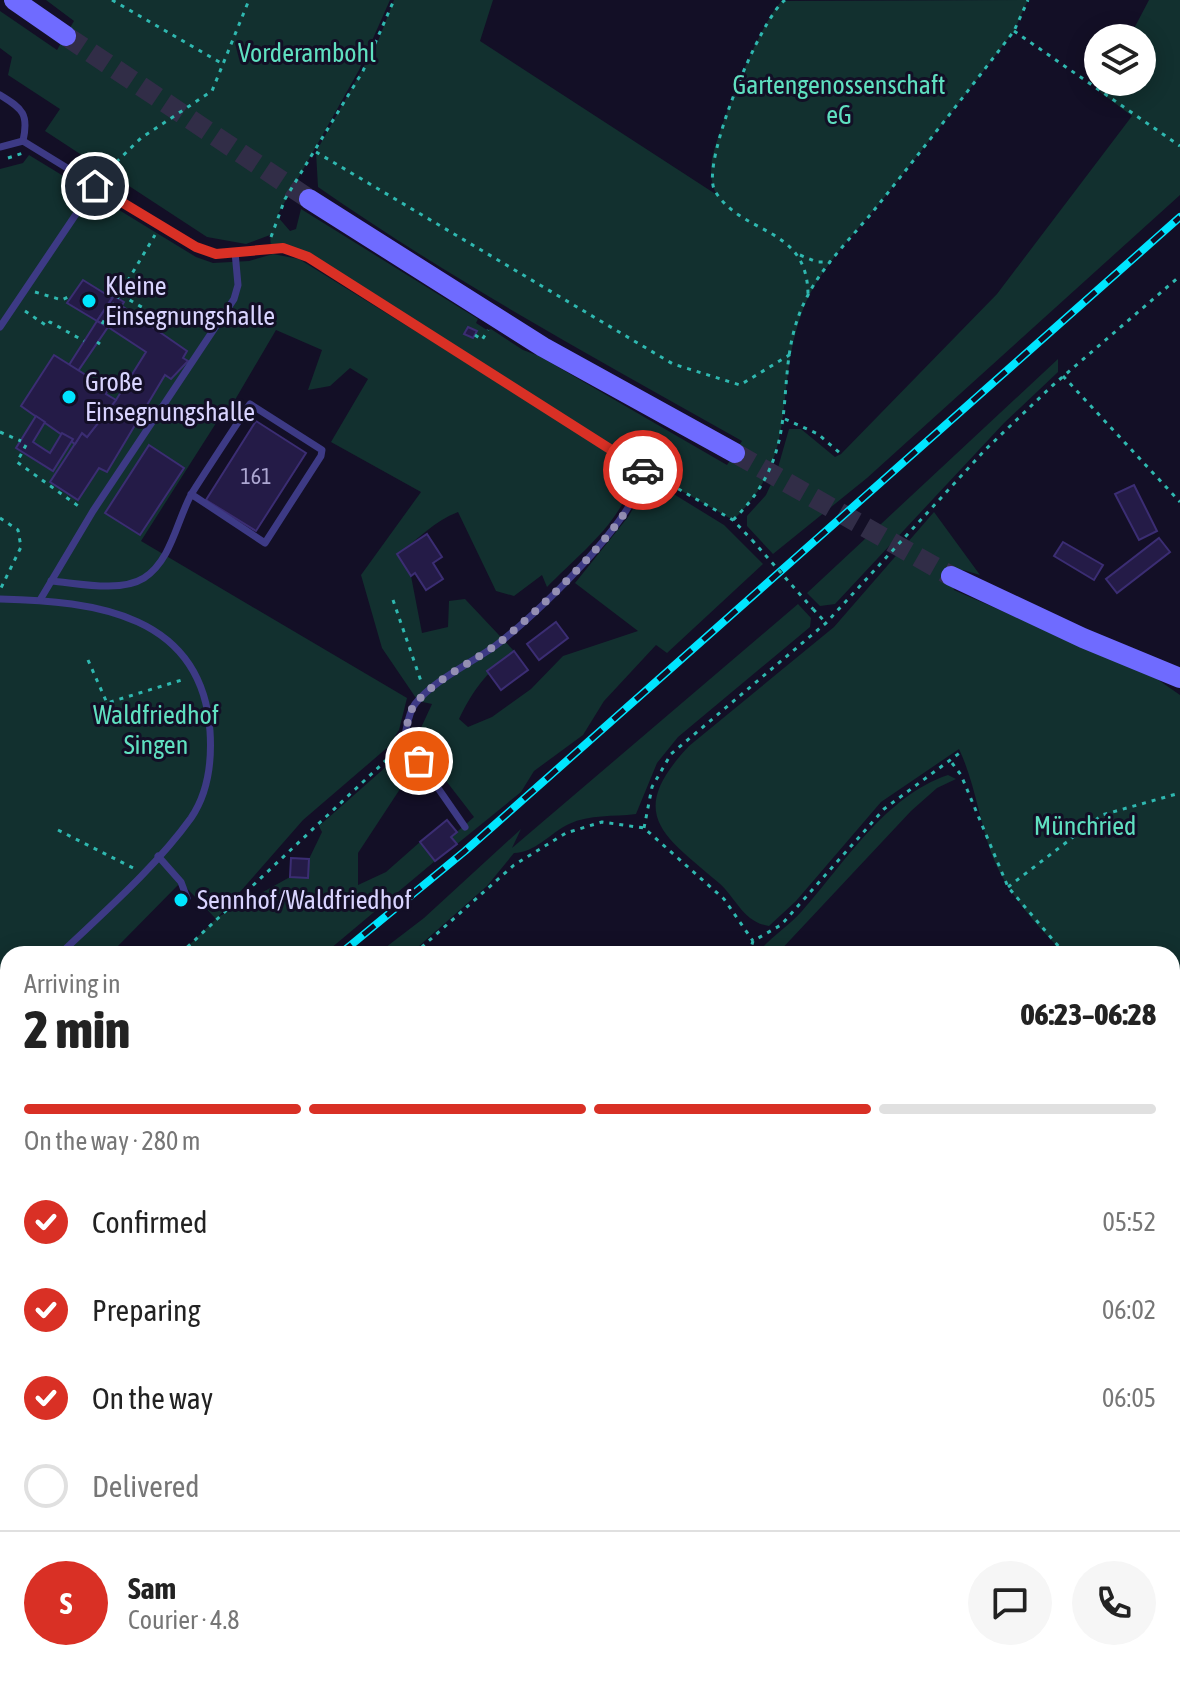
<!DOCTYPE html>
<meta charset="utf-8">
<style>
body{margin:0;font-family:"Asap Condensed",sans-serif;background:#f6f6f6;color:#222;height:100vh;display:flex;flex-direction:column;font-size:30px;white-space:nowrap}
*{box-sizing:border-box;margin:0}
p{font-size:26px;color:#767676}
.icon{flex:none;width:44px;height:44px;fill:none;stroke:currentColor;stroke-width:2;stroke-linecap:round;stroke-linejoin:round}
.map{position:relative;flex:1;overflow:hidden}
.sheet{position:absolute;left:0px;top:946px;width:1180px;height:746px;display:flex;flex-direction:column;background:#fff;border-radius:24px 24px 0 0;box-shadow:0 4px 20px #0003}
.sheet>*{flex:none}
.buttons{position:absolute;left:1084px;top:24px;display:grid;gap:16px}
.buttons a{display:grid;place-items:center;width:72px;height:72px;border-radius:50%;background:#fff;box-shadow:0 4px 20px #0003;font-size:40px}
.pin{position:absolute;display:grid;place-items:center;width:68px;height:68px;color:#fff;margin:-34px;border:4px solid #fff;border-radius:50%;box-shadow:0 2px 8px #0007}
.courier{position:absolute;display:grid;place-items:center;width:80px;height:80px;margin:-40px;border:6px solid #d93025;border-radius:50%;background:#fff;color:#222;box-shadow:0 2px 10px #0007}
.head em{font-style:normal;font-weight:800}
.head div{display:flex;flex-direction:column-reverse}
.head{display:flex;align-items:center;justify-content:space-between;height:136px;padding:0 24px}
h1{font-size:52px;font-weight:800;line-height:60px}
.bar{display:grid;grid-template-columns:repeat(4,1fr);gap:12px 8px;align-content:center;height:96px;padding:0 24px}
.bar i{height:10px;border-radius:6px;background:#e0e0e0}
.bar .selected{background:#d93025}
.bar p{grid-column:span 4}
.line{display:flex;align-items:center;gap:20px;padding:0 24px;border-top:2px solid #e0e0e0}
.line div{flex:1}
.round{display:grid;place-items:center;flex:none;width:84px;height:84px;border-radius:42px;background:#f6f6f6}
ol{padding:0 24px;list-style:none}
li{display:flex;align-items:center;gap:24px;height:88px}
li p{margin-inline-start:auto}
li .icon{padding:8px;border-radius:50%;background:#d93025;color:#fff;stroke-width:4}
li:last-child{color:#767676}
li i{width:44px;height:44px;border:4px solid #e0e0e0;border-radius:50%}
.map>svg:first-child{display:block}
.green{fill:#12302f}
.building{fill:#241b47;stroke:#3b2d73;stroke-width:2}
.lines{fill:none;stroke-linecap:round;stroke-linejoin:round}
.secondary-tunnel{stroke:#312d47;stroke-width:20;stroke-dasharray:20 10;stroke-linecap:butt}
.path{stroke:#2fb8b0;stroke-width:3;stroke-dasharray:4 6;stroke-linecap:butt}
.service{stroke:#3d3a85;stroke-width:7}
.secondary{stroke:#6f6bff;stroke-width:20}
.rail-casing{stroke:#00e5ff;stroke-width:8}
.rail{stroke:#130f26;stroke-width:5;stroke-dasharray:15;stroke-linecap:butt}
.path-bridge{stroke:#2fb8b0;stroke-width:3;stroke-dasharray:4 6;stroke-linecap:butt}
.done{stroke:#948fb3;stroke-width:8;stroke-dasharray:0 14.4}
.route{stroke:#d93025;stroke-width:10}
.poi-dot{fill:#00e5ff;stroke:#130f26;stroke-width:3}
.labels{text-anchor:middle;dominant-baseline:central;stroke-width:6;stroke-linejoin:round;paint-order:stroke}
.number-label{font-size:22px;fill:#aca6d1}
.park-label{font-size:26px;fill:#5fe0c0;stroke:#130f26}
.poi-label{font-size:26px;fill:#d9d4ff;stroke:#130f26;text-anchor:start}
</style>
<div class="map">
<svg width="1180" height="1691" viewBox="0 0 1180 1691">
<rect width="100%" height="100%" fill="#130f26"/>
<g class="green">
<path d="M46 0H390L359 70 277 216 290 231 296 229 301 209 478 319 476 323 487 330 491 329 523 350 539 356 727 465 742 441C598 360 453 281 318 187L316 152 378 41 394 0H493L480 41 717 195C711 185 710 172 712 159 719 127 760 22 782 1L1028 0 1014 31C971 88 927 144 883 199 853 236 814 273 800 318 774 394 800 457 733 520L643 469 308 257 271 249 270 235 246 244 207 237 45 131 60 109 8 75 12 57 0 48V11L57 50 74 21Z"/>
<polygon points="1149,0 1180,0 1180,195 867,478 773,554 747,526 747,516 766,495 777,471 789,429 801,429 835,457 841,454 997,294 1132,116 1100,92 1105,82 1142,82 1142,38 1129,38"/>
<path d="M29 155 196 257 213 263 249 261 273 254 299 259 622 459 632 481C620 524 577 556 547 587L542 575 514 596 496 591 458 512C434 521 419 539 397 554L411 576 422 633 448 627 449 601 465 599 514 651C488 671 473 689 459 719L468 727 492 717 531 689 563 656 638 631 575 583 628 517 647 485H659L724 525 763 564 667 653 656 645 604 701 583 735 534 771 521 792 457 844 451 837 474 817 423 751 420 730 432 704 418 701 382 648 361 575 421 492 331 442 368 379 350 368 330 386 308 390 322 350 276 330 222 422 218 420 141 541 407 698 399 730 388 747 303 820 218 917 290 877 307 878 309 859 322 832 319 826 414 742 400 789 358 853V885L386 872 420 842 435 861 324 954H180L216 919 181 882 117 947 123 954H8V1044L0 1046V169L23 163Z"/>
<polygon points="1058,359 1058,372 1004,423 835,604 820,606 807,593"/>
<path d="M934 512 980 575 963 570 952 575 954 590 1157 679 1180 695V1063L1172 1056V954H1065C1037 927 1006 891 992 855 979 820 975 783 959 749L881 802 796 901 769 926C743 922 737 899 719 883 663 835 625 814 689 746L834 627Z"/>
<path d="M798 604 811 618 810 627 678 737 657 763 636 814C613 817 590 814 569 824 550 833 535 853 514 853L487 886 410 954H377L424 918 521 829 512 848Z"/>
<path d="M948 775 956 779 937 788 911 811 777 954H757C769 938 789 926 802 911 844 864 885 796 948 775Z"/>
<polygon points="0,1049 8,1053 8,1112"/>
<polygon points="8,1114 8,1684 130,1684 131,1691 0,1691 0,1165 5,1171"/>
<polygon points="294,1684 542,1684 544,1691 280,1691"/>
</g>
<g class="building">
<polygon points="83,280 112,298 97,321 67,303"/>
<polygon points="114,296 124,302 108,327 97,321"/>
<polygon points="122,306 187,351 183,358 188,361 171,379 165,375 107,472 99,468 78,500 50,482 82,433 87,437 116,400 146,352 108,327"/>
<polygon points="97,321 108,327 78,371 69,365"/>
<polygon points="468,327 477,331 473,338 464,334"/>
<polygon points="54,355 108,389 106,394 116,400 87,437 82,433 75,444 21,406"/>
<polygon points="36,416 45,422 33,442 50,453 62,433 73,439 53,471 16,448"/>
<polygon points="256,421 306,453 256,531 206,500"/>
<polygon points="149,445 184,468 140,535 105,513"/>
<polygon points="1134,485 1157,531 1139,540 1115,494"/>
<polygon points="427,534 442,557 433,563 443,579 426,590 415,573 411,576 397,554"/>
<polygon points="1159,538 1170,552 1117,593 1106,579"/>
<polygon points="1063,542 1103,565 1094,580 1054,556"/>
<polygon points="556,622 568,638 539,660 527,644"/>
<polygon points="514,651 528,670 501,690 487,671"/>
<polygon points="447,820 457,832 451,837 457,844 435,861 420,842"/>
<polygon points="291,858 309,859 308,878 290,877"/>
</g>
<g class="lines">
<g class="secondary-tunnel">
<polyline points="66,36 309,199"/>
<polyline points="735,453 951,576"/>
</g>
<g class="path">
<polyline points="112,0 221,63"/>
<path d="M785 0C761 17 699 165 715 191 742 236 807 225 808 294"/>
<polyline points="1014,31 1180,146"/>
<polyline points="316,152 673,364 740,385 791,354"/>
<polyline points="8,158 23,153"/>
<polyline points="102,176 141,138 212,91 249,0"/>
<polyline points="271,237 285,199 363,71 394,0"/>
<polyline points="800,255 817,262 831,262"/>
<polyline points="35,292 62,300 72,295"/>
<polyline points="121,295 145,309"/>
<polyline points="25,311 47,326 50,322 84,341"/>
<polyline points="102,324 155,235"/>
<polyline points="475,335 482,340 488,330"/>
<polyline points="97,342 100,344"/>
<polyline points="1063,376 1180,502"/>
<polyline points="785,419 818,434 841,454"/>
<polyline points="0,432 21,441"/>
<polyline points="26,445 17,462 81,508"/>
<polyline points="652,474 733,520 752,540"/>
<polyline points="0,518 18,530 21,547 0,590"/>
<path d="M733 520C811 445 766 373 808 295 824 264 853 236 875 209 922 150 968 91 1014 31L1028 0"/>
<polyline points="393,600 422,684"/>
<polyline points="813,609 826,623"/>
<polyline points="88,660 107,703 185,679"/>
<polyline points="952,763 961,775 1008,887 1065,954"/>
<polyline points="644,828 652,787 671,754 826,623 985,450 1052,386 1180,276"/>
<polyline points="58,830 135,869"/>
<polyline points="1008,887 1102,815 1180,793"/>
<polyline points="180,954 398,749"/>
<polyline points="414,954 514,865 566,833 602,822 644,828 724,899 753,941"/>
<polyline points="749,954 753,941 781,925 884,809 961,752"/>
<polyline points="1172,972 1180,968"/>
<polyline points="0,1046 8,1044"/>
<polyline points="1172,1056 1180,1063"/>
<polyline points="0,1119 2,1157"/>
<polyline points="653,1684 657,1691"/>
<polyline points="267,1691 281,1684"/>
</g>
<g class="service">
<path d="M0 95C23 109 29 114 23 141"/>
<path d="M23 141 196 247 216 254 283 248 308 257 643 469C643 514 532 619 495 646 470 664 434 680 415 704 408 713 407 728 404 739L465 827"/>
<polyline points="0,147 23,141"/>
<polyline points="0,327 95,186"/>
<path d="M51 581C77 583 120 593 144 578 172 560 177 519 192 493 211 463 231 433 250 404L322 450 321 456 265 543 191 494"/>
<path d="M0 599C95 601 202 614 210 731 212 761 208 793 191 818 155 868 104 912 60 954"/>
<polyline points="40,600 93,511 234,299 238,285 235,252"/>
<polyline points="158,856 181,882 187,898"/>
<polyline points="0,998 8,994"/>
</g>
<g class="secondary">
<polyline points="14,0 66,36"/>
<polyline points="309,199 543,347 735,453"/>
<polyline points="951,576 1083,638 1180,678"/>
</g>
<defs>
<g id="rail">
<polyline points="340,954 465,851 1180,217"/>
<polyline points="0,1224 8,1218"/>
</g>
</defs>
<use href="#rail" class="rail-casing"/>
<use href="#rail" class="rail"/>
<polyline class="path-bridge" points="752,540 813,609"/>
</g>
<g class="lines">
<path class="done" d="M419 761 404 739C407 728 408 713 415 704 436 678 474 662 500 642 535 614 643 514 643 470"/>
<polyline class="route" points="95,186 196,247 216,254 283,248 308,257 643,470"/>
</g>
<g class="poi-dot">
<circle cx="89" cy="301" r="8"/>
<circle cx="69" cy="397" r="8"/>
<circle cx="181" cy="900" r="8"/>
</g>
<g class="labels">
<g class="number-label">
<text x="256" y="476">161</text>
</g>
<g class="park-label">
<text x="307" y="53">Vorderambohl</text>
<text x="839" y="85">Gartengenossenschaft<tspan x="839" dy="30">eG</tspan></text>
<text x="156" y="715">Waldfriedhof<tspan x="156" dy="30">Singen</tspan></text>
<text x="1085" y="826">Münchried</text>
</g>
<g class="poi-label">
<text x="105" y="286">Kleine<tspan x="105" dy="30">Einsegnungshalle</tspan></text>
<text x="85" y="382">Große<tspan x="85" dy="30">Einsegnungshalle</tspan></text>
<text x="197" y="900">Sennhof/Waldfriedhof</text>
</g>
</g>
</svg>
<div class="buttons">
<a><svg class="icon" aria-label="layers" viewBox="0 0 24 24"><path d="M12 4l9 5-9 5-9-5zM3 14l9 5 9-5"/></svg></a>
</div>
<div class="pin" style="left:419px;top:761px;background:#ea580c"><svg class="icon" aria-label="bag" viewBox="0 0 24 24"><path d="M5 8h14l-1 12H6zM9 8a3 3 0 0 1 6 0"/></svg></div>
<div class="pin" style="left:95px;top:186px;background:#1f2937"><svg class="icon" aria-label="home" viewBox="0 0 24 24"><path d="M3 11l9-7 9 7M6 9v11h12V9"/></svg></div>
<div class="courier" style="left:643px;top:470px"><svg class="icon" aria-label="car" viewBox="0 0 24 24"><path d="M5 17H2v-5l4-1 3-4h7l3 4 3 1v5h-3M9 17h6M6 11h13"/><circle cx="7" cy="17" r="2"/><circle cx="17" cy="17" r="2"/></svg></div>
<section class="sheet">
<div class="head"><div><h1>2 min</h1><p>Arriving in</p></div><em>06:23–06:28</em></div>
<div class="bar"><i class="selected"></i><i class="selected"></i><i class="selected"></i><i></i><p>On the way · 280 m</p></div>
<ol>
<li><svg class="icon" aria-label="check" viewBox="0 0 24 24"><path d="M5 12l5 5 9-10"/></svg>Confirmed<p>05:52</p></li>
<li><svg class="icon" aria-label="check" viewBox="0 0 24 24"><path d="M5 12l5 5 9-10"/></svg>Preparing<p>06:02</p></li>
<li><svg class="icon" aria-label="check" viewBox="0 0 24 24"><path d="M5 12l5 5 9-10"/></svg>On the way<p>06:05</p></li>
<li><i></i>Delivered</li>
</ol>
<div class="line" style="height:144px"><b class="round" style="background:#d93025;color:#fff">S</b><div><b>Sam</b><p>Courier · 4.8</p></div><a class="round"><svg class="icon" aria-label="chat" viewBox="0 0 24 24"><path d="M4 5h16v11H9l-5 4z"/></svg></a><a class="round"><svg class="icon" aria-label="phone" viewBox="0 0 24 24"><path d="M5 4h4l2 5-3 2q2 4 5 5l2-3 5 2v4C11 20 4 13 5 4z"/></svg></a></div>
</section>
</div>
